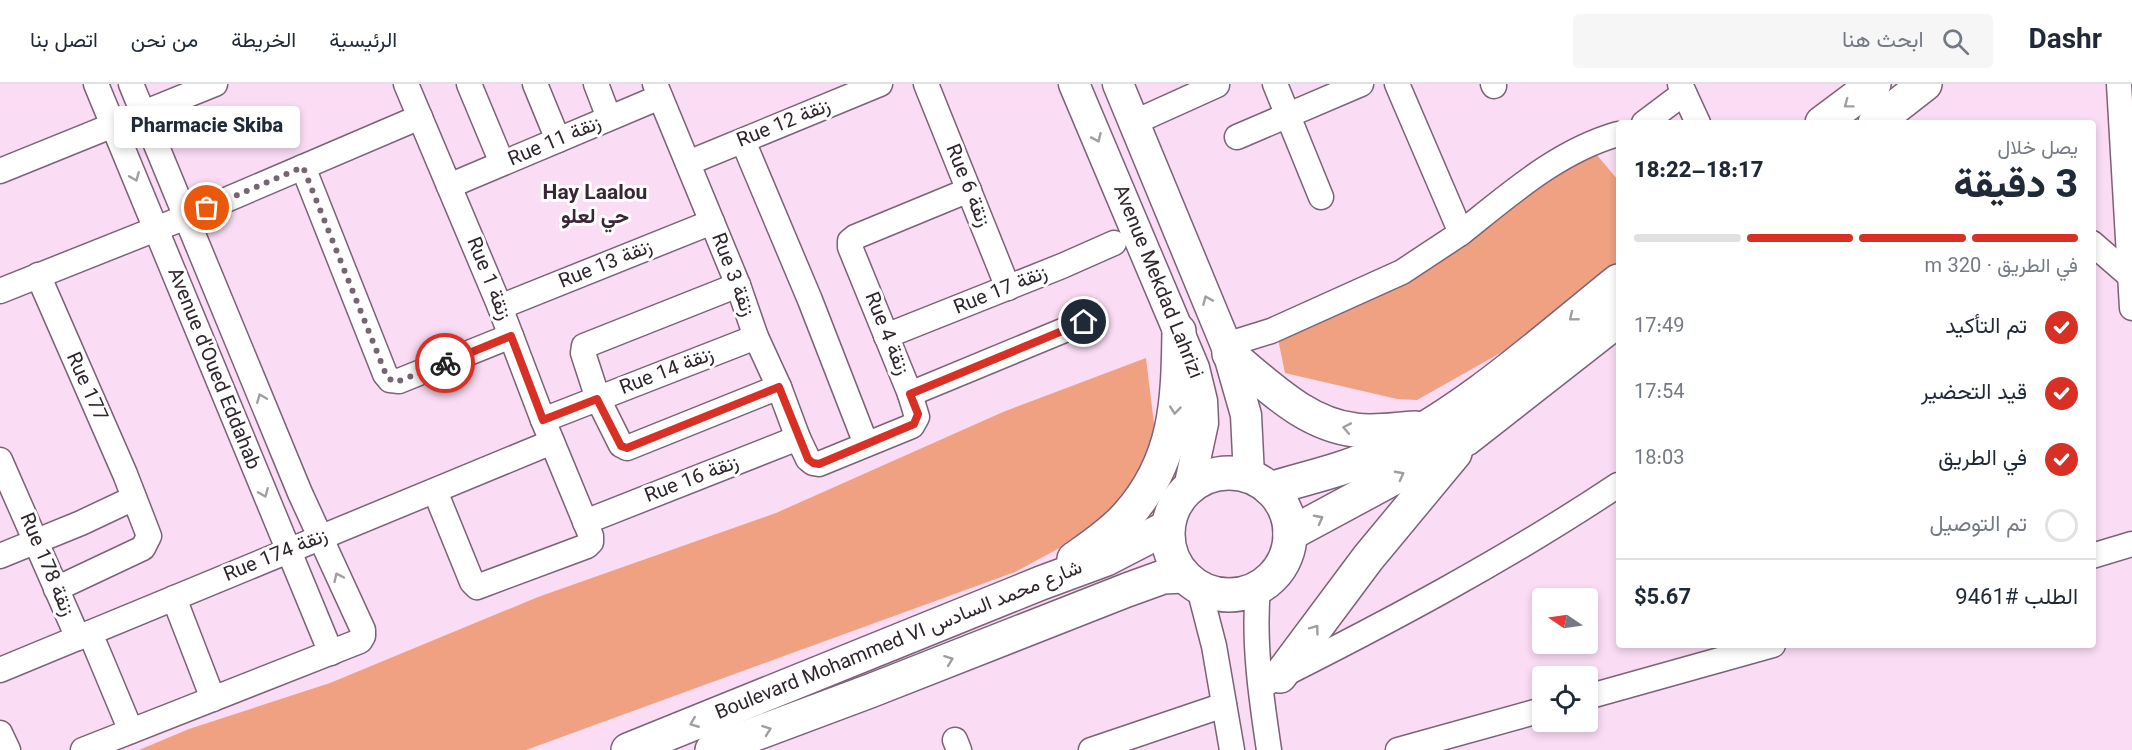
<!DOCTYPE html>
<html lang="ar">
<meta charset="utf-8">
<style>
body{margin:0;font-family:Georgia,Vazirmatn,serif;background:#f6f6f7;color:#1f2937;direction:rtl;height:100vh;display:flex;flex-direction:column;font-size:22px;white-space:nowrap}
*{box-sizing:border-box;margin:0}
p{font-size:20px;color:#747a83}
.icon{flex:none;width:33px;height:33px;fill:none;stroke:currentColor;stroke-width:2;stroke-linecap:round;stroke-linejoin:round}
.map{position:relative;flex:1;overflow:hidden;direction:ltr}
.drawer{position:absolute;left:1616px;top:36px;width:480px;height:528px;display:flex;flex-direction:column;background:#fff;border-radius:6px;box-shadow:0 3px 9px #0003;direction:rtl}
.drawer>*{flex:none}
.needle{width:39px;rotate:283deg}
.controls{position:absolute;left:1532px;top:504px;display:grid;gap:12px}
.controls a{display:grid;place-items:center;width:66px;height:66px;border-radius:6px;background:#fff;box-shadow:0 3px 9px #0003;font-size:30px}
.pin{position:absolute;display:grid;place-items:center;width:51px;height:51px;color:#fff;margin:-26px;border:3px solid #fff;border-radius:50%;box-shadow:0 2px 6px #0007}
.courier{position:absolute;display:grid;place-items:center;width:60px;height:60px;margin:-30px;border:4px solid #d93025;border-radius:50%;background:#fff;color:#222;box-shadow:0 2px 8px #0007}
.bubble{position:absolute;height:42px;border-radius:6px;background:#fff;box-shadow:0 3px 9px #0003;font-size:20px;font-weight:800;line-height:42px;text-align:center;direction:rtl}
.head em{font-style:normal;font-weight:800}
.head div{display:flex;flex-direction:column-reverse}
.head{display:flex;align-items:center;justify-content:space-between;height:102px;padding:0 18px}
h1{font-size:39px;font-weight:800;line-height:45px}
.bar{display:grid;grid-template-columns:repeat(4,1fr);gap:9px 6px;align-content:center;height:72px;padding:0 18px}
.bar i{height:8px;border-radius:4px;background:#e0e1e3}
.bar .current{background:#d93025}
.bar p{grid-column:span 4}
.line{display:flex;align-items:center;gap:15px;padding:0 18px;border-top:2px solid #e0e1e3}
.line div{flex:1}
ol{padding:0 18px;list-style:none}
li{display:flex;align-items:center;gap:18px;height:66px}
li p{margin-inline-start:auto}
li .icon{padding:6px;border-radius:50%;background:#d93025;color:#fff;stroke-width:4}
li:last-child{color:#747a83}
li i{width:33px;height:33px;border:3px solid #e0e1e3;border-radius:50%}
header{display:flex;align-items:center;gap:36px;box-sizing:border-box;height:84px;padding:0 30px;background:#fff;border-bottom:2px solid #e0e1e3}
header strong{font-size:28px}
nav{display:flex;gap:33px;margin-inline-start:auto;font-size:21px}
.search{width:420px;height:54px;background:#f6f6f7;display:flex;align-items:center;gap:15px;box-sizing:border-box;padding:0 21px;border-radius:6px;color:#747a83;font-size:22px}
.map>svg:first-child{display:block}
.green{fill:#f0a181}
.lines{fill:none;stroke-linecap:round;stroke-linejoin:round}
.minor-casing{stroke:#7b6276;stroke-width:27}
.major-casing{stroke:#7b6276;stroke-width:33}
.highway-casing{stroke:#7b6276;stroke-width:36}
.minor{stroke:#fff;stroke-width:24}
.major{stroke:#fff;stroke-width:30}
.highway{stroke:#fff;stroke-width:33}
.oneway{stroke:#a19da0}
.done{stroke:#766573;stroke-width:6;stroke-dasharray:0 10.8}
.route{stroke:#d93025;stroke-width:8}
.labels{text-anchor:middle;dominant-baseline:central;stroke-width:6;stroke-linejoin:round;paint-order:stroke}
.street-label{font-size:20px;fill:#2f252d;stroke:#fff}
.neighbourhood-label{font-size:21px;font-weight:bold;fill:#3a2437;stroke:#fff}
</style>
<header>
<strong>Dashr</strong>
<div class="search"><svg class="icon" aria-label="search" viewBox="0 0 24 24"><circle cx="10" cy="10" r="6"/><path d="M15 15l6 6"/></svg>ابحث هنا</div>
<nav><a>الرئيسية</a><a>الخريطة</a><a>من نحن</a><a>اتصل بنا</a></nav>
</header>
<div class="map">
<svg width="2132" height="666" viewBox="0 0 2132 666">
<rect width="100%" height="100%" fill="#fadcf4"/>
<g class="green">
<polygon points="1585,57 1618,96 1618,190 1550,241 1417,316 1397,315 1285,289 1277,250 1405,188"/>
<polygon points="1146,274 1156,356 1131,410 1067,460 1015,488 526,666 139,666 189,645 330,599 538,513 776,429 1003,328"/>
</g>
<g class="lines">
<defs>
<g id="minor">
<polyline points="96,0 331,569"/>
<polyline points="406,0 500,223 543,336 591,452 591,458 587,462 477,503 472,498 435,407"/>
<polyline points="469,0 502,79"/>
<polyline points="535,0 558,56"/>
<polyline points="596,0 609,34"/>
<polyline points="655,0 738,201 756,253 779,303 798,354 808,375 813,379 819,380 912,342 917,333 910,310 850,163 850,157 855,153 969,106"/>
<polyline points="926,0 1008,204"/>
<polyline points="1275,0 1321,113"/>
<polyline points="1493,0 1494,2"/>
<polyline points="1680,0 1698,39"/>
<polyline points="2119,0 2132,224"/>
<polyline points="1135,38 1217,1"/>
<polyline points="1644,39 1684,9"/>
<polyline points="1237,53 1361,0"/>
<polyline points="743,57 810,216 866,360"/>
<polyline points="688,79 880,0"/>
<polyline points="303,83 385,290 390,296 399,297 511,252"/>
<polyline points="0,87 215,0"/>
<polyline points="449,102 660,13"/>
<path d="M1461 149C1510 110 1558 67 1618 50"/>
<polyline points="2092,159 2130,192"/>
<polyline points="38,191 125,390 149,452 143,464 56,505"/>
<polyline points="738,201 584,262 583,269 598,315 621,361 627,364 779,303"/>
<polyline points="0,207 186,133 420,33"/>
<polyline points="500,223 712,138"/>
<polyline points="886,252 1062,182 1114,159"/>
<polyline points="1226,261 1271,247 1402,188 1461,149 1397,0"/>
<polyline points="910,310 1084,238"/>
<polyline points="543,336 756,253"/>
<polyline points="0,376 78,554"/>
<polyline points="585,438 798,354"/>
<polyline points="0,472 81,439 134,414"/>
<polyline points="2092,472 2132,460"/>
<polyline points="1199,504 1214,562 1232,666"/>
<path d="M1258 504C1253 557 1261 613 1269 666"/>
<polyline points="174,514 213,615"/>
<polyline points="90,549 131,647"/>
<polyline points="0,586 552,358"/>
<path d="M1261 602C1383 541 1504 477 1618 401"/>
<polyline points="1587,613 1773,561"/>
<polyline points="0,649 8,666"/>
<polyline points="955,656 959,666"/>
<polyline points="83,666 360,557 363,552 363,546 300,409 131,0"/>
<polyline points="1091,666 1224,621"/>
<polyline points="1398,666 1542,626"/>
</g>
<g id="major">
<polyline points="1074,0 1194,284 1202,317 1203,339 1189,404"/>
<polyline points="1118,0 1226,261 1246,331 1249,392"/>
</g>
<g id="highway">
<polyline points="1822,39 1874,0"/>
<polyline points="1875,39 1925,0"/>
<path d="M1229 270C1267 300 1304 340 1355 346 1375 349 1395 345 1415 344"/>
<circle cx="1229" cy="450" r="61"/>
<path d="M1270 405C1306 394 1344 386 1378 370 1467 327 1542 258 1618 197"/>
<polyline points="1290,450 1466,355 1618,236"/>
<path d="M1074 475C1092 462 1112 449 1127 432 1177 376 1178 317 1179 247"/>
<polyline points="1280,592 1368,474 1455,369"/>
<polyline points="628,666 1041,499 1106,475 1168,443"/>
<polyline points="712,666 870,607 1127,506 1163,493 1184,492"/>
</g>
</defs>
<use href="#minor" class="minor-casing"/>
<use href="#major" class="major-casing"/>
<use href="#highway" class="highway-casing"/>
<use href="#minor" class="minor"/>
<use href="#major" class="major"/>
<use href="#highway" class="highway"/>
</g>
<defs><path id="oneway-chevron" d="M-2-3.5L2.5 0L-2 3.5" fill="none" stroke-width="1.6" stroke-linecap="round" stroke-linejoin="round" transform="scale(1.5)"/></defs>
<g class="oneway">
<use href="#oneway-chevron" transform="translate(1848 20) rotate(143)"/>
<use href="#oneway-chevron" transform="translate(1097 54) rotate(66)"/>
<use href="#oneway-chevron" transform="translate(135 93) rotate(68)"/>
<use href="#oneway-chevron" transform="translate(1207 216) rotate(-113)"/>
<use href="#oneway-chevron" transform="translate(1573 233) rotate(141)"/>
<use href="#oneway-chevron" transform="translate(261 314) rotate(-112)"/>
<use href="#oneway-chevron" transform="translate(1175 326) rotate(96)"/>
<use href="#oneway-chevron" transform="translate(1347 344) rotate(-169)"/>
<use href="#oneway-chevron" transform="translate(1400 391) rotate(-28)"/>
<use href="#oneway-chevron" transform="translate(264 409) rotate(68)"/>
<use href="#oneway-chevron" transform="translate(1319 435) rotate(-28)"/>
<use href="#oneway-chevron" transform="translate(338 493) rotate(-115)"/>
<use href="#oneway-chevron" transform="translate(1315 545) rotate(-54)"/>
<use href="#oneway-chevron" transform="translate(949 576) rotate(-21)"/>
<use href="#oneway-chevron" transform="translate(694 639) rotate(158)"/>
<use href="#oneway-chevron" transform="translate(767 646) rotate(-20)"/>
</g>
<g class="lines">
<polyline class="done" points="207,124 303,83 387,293 394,298 399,297 445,279"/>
<polyline class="route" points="445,279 511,252 543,336 597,315 621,362 627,364 779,303 808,375 813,379 819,380 914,340 918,330 910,310 1084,238"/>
</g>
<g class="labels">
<g class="street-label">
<text transform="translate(784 40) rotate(-22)">Rue 12 زنقة</text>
<text transform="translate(555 58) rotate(-23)">Rue 11 زنقة</text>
<text transform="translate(967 102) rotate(68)">Rue 6 زنقة</text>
<text transform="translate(606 181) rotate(-22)">Rue 13 زنقة</text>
<text transform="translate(732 191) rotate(69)">Rue 3 زنقة</text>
<text transform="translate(488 195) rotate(68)">Rue 1 زنقة</text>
<text transform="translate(1157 198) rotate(68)">Avenue Mekdad Lahrizi</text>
<text transform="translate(1001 207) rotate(-22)">Rue 17 زنقة</text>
<text transform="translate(886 250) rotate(68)">Rue 4 زنقة</text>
<text transform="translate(213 285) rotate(68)">Avenue d'Oued Eddahab</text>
<text transform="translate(667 288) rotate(-21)">Rue 14 زنقة</text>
<text transform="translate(86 303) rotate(66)">Rue 177</text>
<text transform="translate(692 396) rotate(-21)">Rue 16 زنقة</text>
<text transform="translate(276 472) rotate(-22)">Rue 174 زنقة</text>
<text transform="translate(46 481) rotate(67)">Rue 178 زنقة</text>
<text transform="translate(899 557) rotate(-22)">Boulevard Mohammed VI شارع محمد السادس</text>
</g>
<g class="neighbourhood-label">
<text x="595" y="109">Hay Laalou<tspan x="595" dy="24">حي لعلو</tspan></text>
</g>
</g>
</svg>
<div class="controls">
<a><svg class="needle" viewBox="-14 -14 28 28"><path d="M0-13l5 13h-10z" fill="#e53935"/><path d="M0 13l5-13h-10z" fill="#747a83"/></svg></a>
<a><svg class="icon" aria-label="locate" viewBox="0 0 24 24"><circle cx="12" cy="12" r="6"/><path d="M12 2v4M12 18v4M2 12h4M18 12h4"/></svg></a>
</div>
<div class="pin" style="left:207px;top:124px;background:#ea580c"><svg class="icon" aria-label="bag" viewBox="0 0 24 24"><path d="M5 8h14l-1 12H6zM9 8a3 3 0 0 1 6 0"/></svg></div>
<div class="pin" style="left:1084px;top:238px;background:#1f2937"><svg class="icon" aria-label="home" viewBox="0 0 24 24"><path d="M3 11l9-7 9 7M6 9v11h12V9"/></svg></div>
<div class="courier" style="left:445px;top:279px"><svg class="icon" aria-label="bike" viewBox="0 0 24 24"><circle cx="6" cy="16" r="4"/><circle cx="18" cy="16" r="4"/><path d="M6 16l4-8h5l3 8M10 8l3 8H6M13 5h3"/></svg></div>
<div class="bubble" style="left:114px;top:22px;width:186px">Pharmacie Skiba</div>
<section class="drawer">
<div class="head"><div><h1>3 دقيقة</h1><p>يصل خلال</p></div><em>18:17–18:22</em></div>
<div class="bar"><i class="current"></i><i class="current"></i><i class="current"></i><i></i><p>في الطريق · 320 m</p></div>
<ol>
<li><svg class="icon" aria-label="check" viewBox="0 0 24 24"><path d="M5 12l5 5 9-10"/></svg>تم التأكيد<p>17:49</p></li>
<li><svg class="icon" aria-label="check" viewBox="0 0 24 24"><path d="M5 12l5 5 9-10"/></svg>قيد التحضير<p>17:54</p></li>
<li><svg class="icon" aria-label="check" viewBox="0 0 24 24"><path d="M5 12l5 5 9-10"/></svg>في الطريق<p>18:03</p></li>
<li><i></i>تم التوصيل</li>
</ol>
<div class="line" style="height:78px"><div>الطلب #9461</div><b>$5.67</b></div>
</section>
</div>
